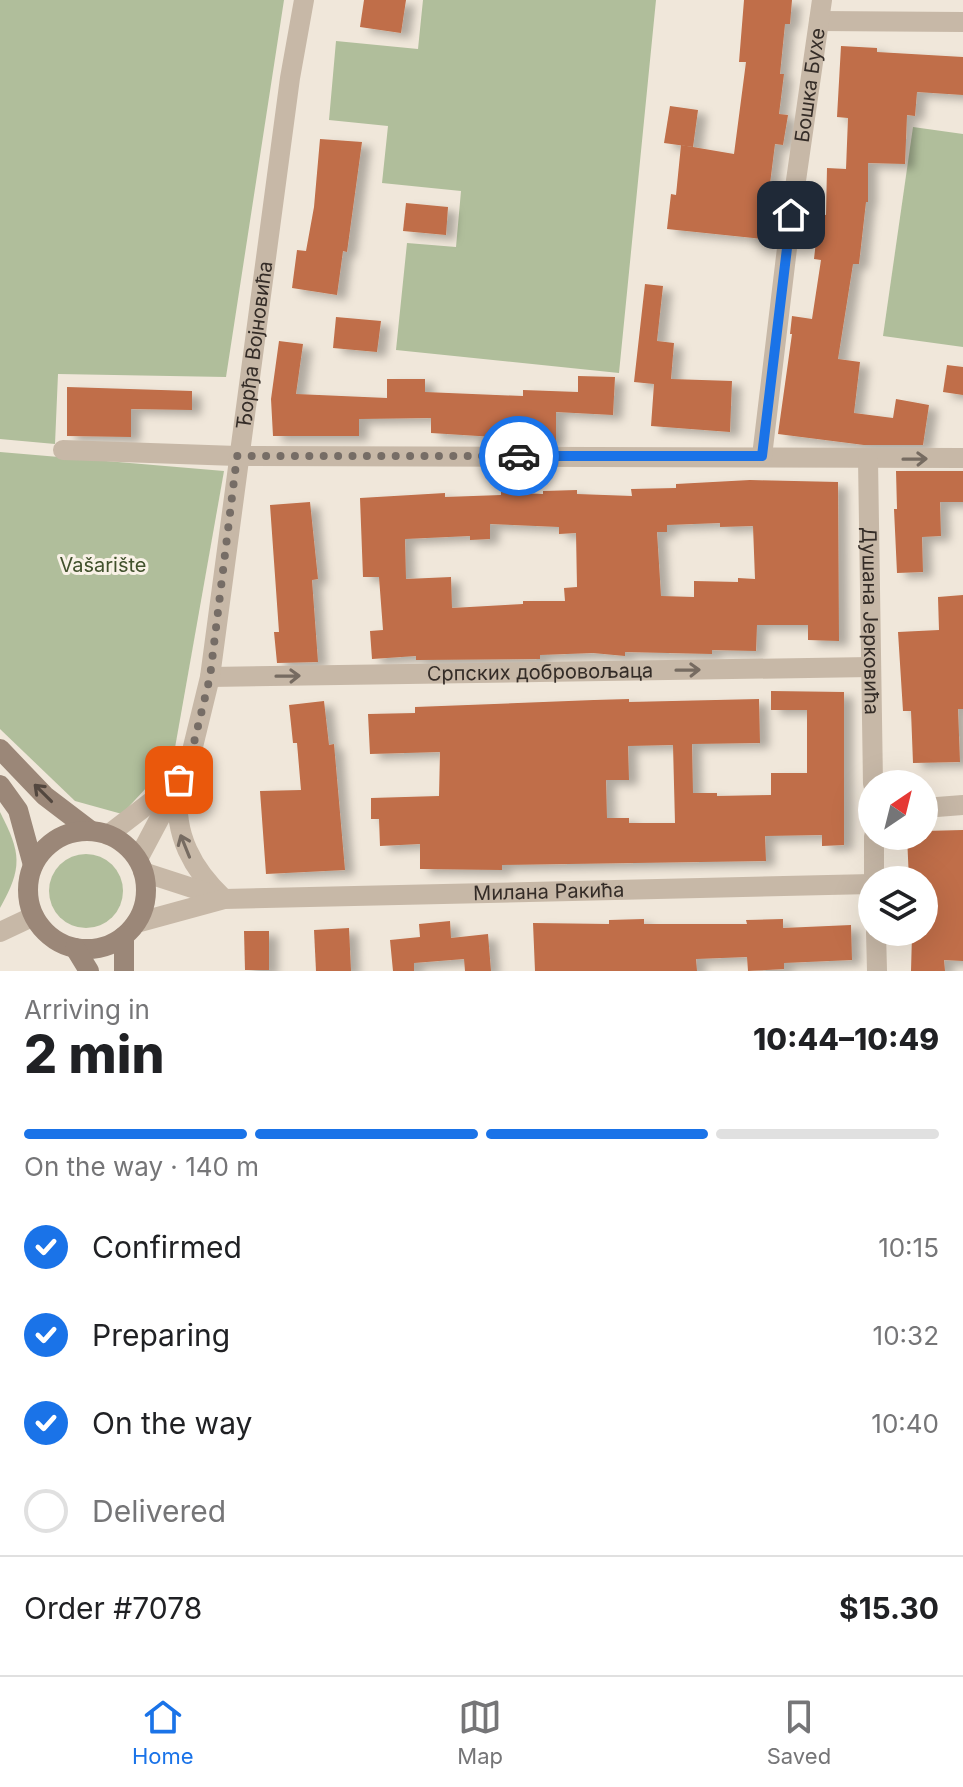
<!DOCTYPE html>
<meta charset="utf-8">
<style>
body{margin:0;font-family:Inter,sans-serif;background:#f6f6f6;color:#202124;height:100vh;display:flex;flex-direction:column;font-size:30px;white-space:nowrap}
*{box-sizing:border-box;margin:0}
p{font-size:26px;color:#757577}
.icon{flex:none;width:44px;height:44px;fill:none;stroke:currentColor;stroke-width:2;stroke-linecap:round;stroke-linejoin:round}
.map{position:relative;height:971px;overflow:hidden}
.details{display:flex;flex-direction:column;background:#fff;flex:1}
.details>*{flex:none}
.needle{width:52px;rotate:35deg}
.fabs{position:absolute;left:858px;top:770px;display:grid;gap:16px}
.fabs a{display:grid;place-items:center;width:80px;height:80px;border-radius:50%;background:#fff;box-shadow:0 8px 32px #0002;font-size:40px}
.pin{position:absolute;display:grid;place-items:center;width:68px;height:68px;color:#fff;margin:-34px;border-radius:16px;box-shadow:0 4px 12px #0006}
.courier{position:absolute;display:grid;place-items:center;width:80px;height:80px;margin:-40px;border:6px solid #1a73e8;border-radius:50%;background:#fff;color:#222;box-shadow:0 2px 10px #0007}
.headline em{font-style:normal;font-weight:800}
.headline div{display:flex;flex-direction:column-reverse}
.headline{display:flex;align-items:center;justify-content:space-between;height:136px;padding:0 24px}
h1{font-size:52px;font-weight:800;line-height:60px}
.bar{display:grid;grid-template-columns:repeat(4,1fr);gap:12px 8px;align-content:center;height:96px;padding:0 24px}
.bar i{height:10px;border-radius:6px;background:#e0e0e0}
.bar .on{background:#1a73e8}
.bar p{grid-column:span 4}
.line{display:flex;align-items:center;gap:20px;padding:0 24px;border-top:2px solid #e0e0e0}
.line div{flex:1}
ol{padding:0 24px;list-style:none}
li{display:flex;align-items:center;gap:24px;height:88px}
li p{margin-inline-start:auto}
li .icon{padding:8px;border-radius:50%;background:#1a73e8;color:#fff;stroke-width:4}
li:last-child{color:#757577}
li i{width:44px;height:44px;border:4px solid #e0e0e0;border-radius:50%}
.menu{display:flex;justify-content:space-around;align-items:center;height:112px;border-top:2px solid #e0e0e0;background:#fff;font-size:22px;color:#757577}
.menu a{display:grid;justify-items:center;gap:4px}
.menu .on{color:#1a73e8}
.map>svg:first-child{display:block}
.green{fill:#b0be9b}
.building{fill:#c06e48;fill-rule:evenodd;filter:url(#shadow)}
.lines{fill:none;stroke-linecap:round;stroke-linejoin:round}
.street{stroke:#c7b8a7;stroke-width:20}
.secondary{stroke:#9b8778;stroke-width:20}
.oneway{stroke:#766b61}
.oneway2{stroke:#53473f}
.done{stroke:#766d66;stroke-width:8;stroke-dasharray:0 14.4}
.route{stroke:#1a73e8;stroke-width:10}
.labels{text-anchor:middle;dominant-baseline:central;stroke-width:6;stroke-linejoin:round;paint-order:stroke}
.street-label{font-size:20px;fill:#342c27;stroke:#f8f1e6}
.park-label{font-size:20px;fill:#41512c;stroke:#f8f1e6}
</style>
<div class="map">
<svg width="963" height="971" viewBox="0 0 963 971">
<defs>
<filter id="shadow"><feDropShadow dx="9" dy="5" stdDeviation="4" flood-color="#0004"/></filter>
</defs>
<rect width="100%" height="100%" fill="#f0e7da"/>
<g class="green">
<polygon points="0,0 284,0 226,377 58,374 55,444 0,439"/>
<polygon points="423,0 656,0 619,373 396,350 407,243 456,247 461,191 382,183 388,126 329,120 336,41 418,49"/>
<polygon points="913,127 963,134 963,347 883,336"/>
<polygon points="0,452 224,471 173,759 122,814 75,801 0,729"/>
<path d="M0 812C21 853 23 867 0 908Z"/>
<circle cx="86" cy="891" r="37"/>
</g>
<g class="building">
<polygon points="364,0 406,0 401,33 360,27"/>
<polygon points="744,0 792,0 790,24 785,24 780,74 784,74 779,114 788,115 783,145 775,144 763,239 667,229 671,194 676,195 681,145 734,154 746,62 739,62"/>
<polygon points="841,46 877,48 877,52 963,57 963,95 917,92 915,116 907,115 905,164 868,163 868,202 866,202 859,264 853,264 838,359 860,362 854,413 893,418 896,399 929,405 923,445 864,445 778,434 792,334 790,334 792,316 812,319 821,260 814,259 819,214 826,215 827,168 846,169 848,118 837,117"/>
<polygon points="670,106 698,110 693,147 664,143"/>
<polygon points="320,139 362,142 347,252 343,251 337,295 292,288 297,250 306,251 314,207"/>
<polygon points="406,203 448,207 446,235 403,231"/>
<polygon points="645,284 663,286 657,341 674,343 671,379 732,381 730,432 651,426 654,384 634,382"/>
<polygon points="336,317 381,321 377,352 333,348"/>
<polygon points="279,341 303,344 296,394 387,398 387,379 425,379 425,392 523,396 523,390 578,392 578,376 615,377 613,415 556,412 556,441 431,433 431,418 359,419 359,436 273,436 271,399"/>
<polygon points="947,365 963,367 963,395 943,392"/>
<polygon points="67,387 192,391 192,410 131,409 131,437 67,436"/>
<polygon points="896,471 963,471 963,502 940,502 941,536 922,537 923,572 897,573 894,509 897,509"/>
<path d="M750 480 838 482 839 641 808 640V625H757L756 651 712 650V654L625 652V656L593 653 540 655V659L416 660V656L372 659 370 631 383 630 379 577H363L360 498 445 493V497L501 495V492L543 494V491L577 490V494L632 496 631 489 676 488V484ZM720 523V527L753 526 755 579 738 578V582L694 581V597L661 596 657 532H667V525ZM490 524 559 527V534L576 533 577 587 564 588 565 601H523V604L452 608 451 577 406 579 405 539 470 536V540L490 539Z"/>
<polygon points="310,502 318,579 312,580 318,662 277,663 274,632 279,632 270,505"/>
<polygon points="963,595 963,709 958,709 960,762 913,763 911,711 903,711 898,632 939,630 938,597"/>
<path d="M771 691 844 692V845L822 846V835L765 836 766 861 502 865V870L420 869V844L380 846 379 819H371V798L439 796 440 752 370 754 368 714 415 713V707L594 700 629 699V702L759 699 760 743 692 744 693 793H717V796L771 795V773H807V710H771ZM673 745 675 823H629V818H607L606 780H629L628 746Z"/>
<polygon points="324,701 329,745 334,744 345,870 266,874 260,791 301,790 297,743 293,743 289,705"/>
<polygon points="963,830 963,961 944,960 945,971 911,971 912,935 924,936 924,880 909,880 907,836 924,836 924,831"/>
<polygon points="644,919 644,924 747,924 746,920 783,919 783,928 851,925 852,960 784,963 784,969 748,971 747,957 696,959 697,971 535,971 533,923 609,924 609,920"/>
<polygon points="450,921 451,938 488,934 491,971 465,971 464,959 414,963 414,971 393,971 390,940 420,937 419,924"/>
<polygon points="349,928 351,971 316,971 314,930"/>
<polygon points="244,931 269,931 269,970 245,970"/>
</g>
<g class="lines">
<g class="street">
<polyline points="819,21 963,22"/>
<polyline points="63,450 237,456 963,458"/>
<path id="s1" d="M762 456 791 215 822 0"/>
<path id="s2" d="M868 459 873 784"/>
<path id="s3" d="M210 677 871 667"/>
<path d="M178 790C174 835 192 869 224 899"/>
<polyline points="924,808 963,805"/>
<polyline points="108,835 173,785"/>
<polyline points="874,836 874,880"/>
<path id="s4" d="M138 859 189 763 210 677 290 78 304 0"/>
<polyline points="143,872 217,896"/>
<path id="s5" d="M136 923 224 899 872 884"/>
<polyline points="0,932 34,916"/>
<polyline points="876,932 877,971"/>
</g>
<g class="secondary">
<polyline points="0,749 45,796 91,831"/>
<polyline points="0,785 18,810 33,865"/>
<circle cx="87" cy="890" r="59"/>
<polyline points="75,948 89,971"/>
<polyline points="124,971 124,936"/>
</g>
</g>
<defs><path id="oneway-shaft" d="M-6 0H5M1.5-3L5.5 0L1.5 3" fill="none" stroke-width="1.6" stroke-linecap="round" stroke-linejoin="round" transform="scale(2)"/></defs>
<g class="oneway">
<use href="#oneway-shaft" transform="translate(915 459) rotate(-1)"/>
<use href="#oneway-shaft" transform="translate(688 670) rotate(-1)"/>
<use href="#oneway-shaft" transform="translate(288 676) rotate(-1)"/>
<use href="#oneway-shaft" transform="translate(185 846) rotate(-112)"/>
</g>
<use class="oneway2" href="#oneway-shaft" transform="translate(43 793) rotate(-135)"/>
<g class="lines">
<polyline class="done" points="179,780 189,763 210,677 237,456 519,456"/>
<polyline class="route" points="519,456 762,456 791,215"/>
</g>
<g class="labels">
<g class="street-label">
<text stroke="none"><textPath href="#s1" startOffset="374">Бошка Бухе</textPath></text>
<text stroke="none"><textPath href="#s4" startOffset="532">Ђорђа Војновића</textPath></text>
<text stroke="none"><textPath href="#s2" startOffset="162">Душана Јерковића</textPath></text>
<text stroke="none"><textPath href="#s3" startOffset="330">Српских добровољаца</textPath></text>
<text stroke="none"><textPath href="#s5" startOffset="416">Милана Ракића</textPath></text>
</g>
<g class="park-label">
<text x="103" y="565">Vašarište</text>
</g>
</g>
</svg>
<div class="fabs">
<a><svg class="needle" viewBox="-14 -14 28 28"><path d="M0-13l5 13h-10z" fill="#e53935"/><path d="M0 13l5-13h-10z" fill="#757577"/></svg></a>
<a><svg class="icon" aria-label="layers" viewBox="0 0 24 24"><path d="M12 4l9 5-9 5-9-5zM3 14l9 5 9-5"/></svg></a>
</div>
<div class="pin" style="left:179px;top:780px;background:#ea580c"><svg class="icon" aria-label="bag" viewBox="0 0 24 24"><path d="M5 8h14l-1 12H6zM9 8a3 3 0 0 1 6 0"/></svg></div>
<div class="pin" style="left:791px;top:215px;background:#1f2937"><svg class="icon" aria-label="home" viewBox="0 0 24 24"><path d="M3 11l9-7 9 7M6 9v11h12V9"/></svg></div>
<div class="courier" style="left:519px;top:456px"><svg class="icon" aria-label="car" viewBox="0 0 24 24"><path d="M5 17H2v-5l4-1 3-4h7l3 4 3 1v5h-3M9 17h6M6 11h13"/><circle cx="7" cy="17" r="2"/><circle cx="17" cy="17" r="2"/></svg></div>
</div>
<section class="details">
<div class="headline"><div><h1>2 min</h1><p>Arriving in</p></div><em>10:44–10:49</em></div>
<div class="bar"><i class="on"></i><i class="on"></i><i class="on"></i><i></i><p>On the way · 140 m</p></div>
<ol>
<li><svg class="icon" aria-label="check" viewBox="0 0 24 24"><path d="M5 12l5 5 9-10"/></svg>Confirmed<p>10:15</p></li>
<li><svg class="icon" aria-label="check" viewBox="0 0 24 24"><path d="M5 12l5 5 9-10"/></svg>Preparing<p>10:32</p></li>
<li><svg class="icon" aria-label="check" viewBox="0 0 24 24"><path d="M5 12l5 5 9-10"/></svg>On the way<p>10:40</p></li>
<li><i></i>Delivered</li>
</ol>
<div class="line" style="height:104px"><div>Order #7078</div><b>$15.30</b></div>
</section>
<nav class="menu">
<a class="on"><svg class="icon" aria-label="home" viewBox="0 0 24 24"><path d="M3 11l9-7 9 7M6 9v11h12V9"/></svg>Home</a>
<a><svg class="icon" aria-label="map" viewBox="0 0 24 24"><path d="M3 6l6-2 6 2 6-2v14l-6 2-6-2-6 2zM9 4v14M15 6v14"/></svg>Map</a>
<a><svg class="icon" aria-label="saved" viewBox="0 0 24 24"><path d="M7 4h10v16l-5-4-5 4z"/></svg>Saved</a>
</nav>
